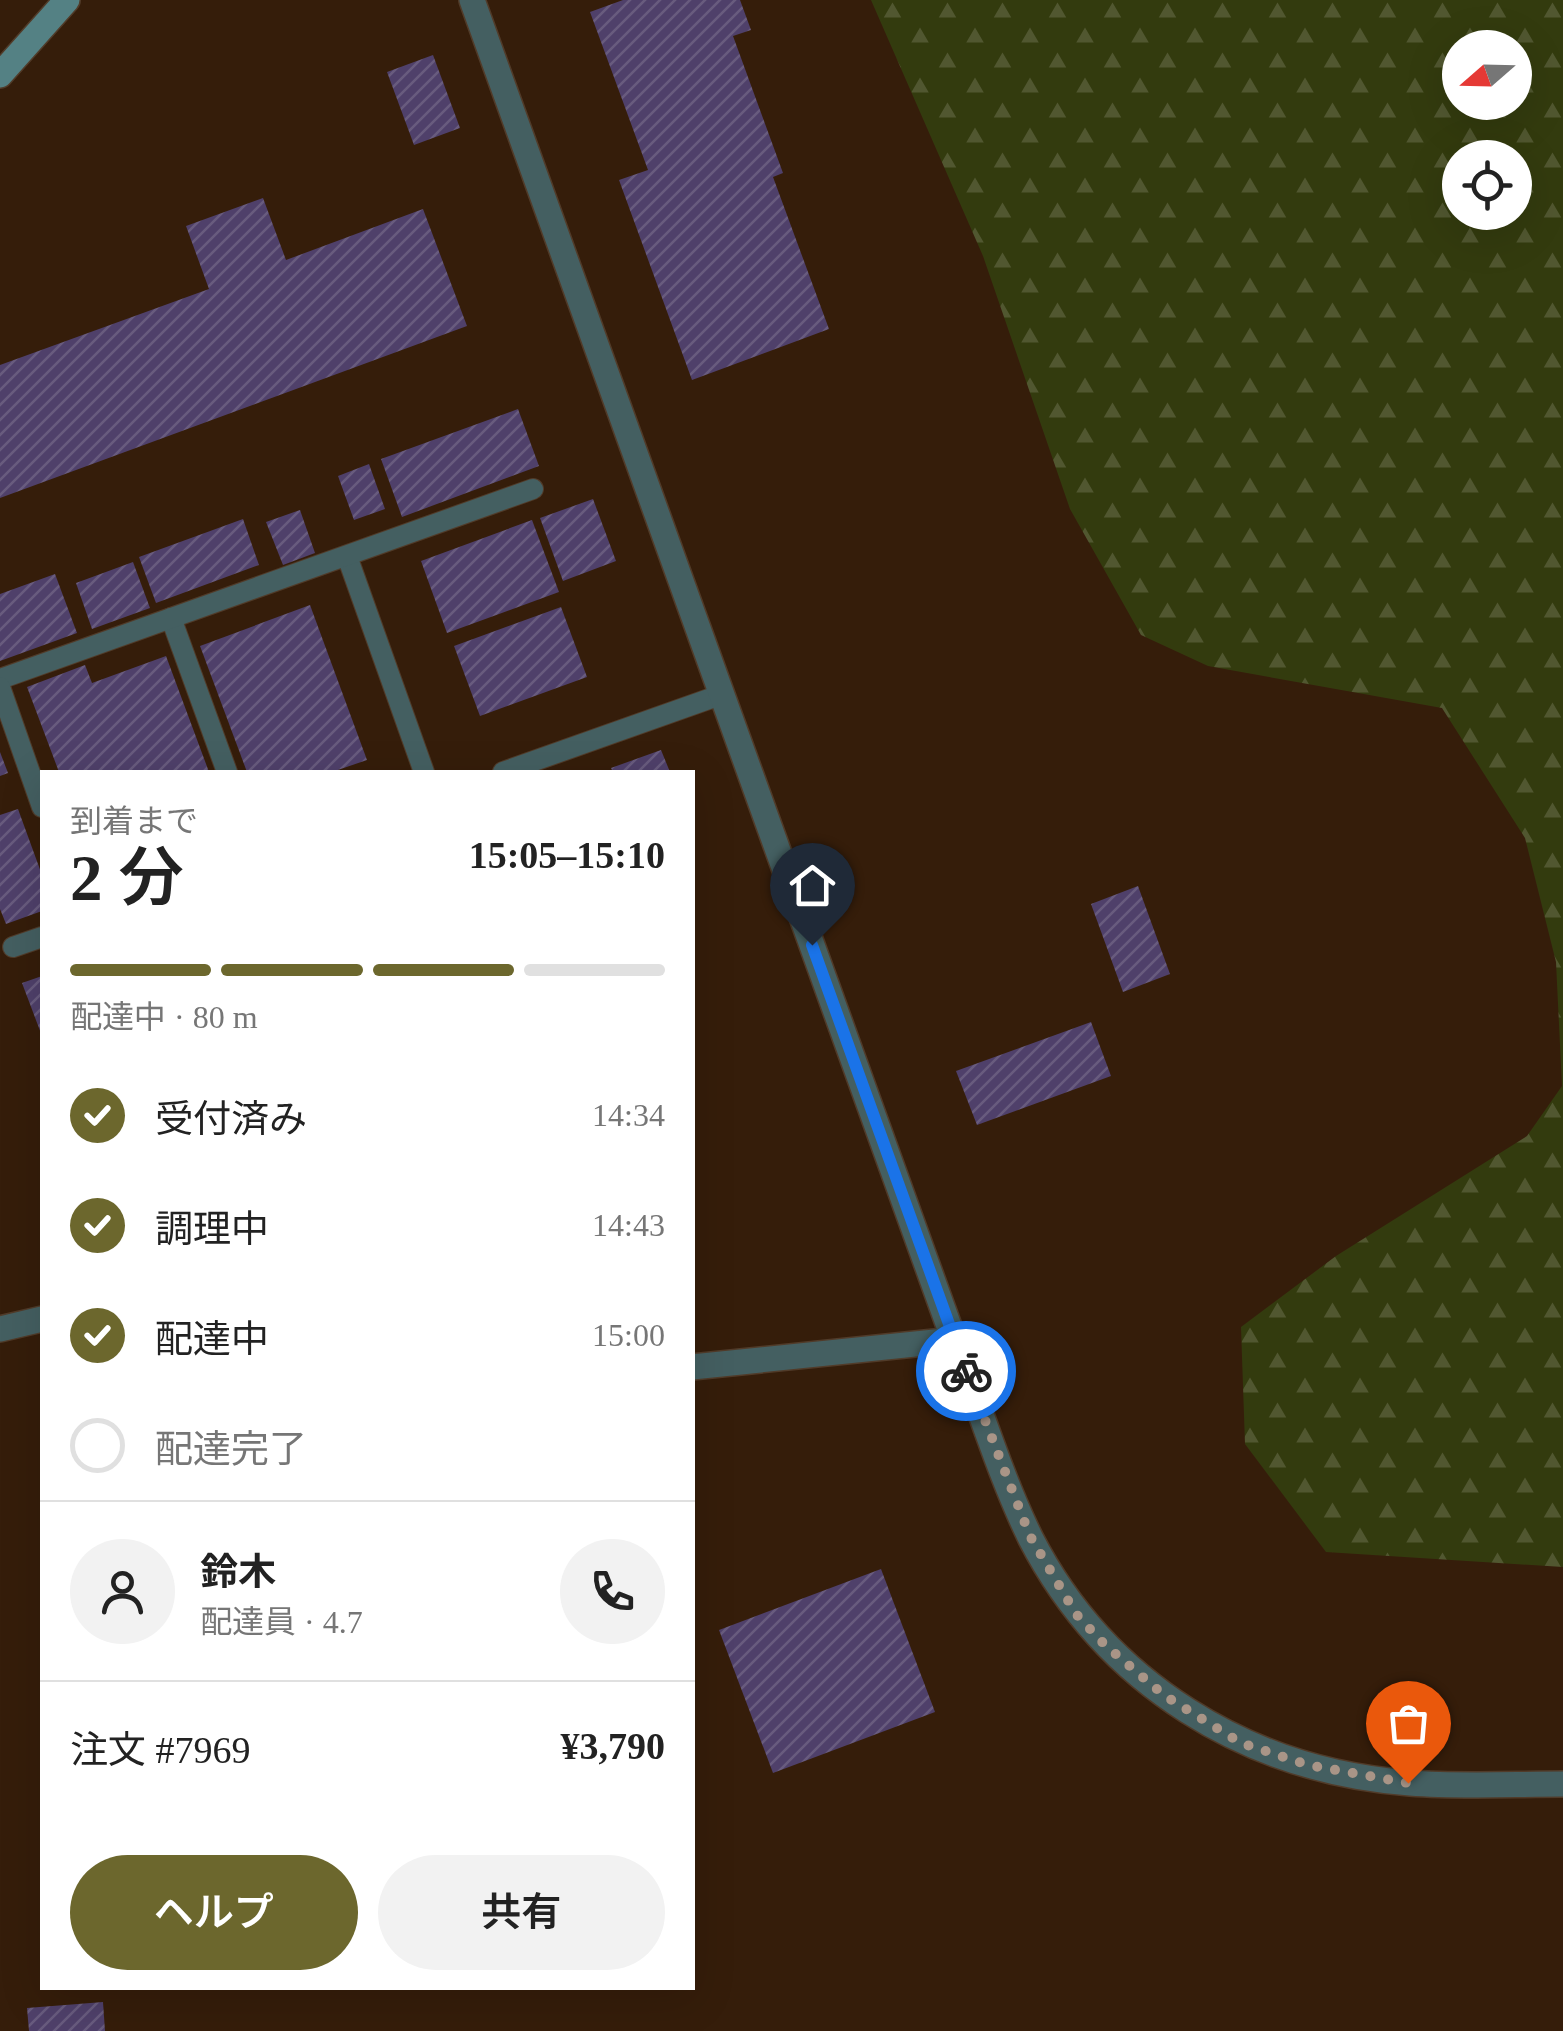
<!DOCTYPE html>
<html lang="ja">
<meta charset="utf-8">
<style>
body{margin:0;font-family:"Times New Roman","Noto Sans JP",serif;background:#f2f2f2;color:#222;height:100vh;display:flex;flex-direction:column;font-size:38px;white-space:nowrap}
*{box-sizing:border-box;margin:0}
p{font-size:32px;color:#767676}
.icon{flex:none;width:55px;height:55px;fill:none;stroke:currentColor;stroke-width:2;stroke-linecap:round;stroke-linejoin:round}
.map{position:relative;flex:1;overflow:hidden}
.side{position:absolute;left:40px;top:770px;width:655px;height:1220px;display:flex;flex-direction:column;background:#fff;border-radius:0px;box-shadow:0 10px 40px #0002}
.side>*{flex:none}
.needle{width:65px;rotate:250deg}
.controls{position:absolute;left:1442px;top:30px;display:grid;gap:20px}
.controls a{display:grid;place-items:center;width:90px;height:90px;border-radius:50%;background:#fff;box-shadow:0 10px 40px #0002;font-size:50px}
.pin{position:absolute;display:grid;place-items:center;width:85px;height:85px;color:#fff;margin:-102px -42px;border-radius:50% 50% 50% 0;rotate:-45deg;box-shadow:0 0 10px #0007}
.pin .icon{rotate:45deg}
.courier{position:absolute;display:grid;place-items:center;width:100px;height:100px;margin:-50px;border:8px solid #1a73e8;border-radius:50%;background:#fff;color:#222;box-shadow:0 2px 12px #0007}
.head em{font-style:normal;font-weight:600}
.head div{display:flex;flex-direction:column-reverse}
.head{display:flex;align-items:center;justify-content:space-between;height:170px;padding:0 30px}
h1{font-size:65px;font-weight:600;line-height:75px}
.bar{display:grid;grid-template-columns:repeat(4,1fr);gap:15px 10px;align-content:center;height:120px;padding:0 30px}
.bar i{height:12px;border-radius:8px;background:#e0e0e0}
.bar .current{background:#6c672d}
.bar p{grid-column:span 4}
.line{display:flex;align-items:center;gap:25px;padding:0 30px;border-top:2px solid #e0e0e0}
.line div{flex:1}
.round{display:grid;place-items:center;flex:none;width:105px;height:105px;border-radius:52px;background:#f2f2f2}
ol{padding:0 30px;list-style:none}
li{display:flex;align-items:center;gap:30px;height:110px}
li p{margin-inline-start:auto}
li .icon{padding:10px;border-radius:50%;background:#6c672d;color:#fff;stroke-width:4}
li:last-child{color:#767676}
li i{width:55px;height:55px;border:5px solid #e0e0e0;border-radius:50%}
.primary-button{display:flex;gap:20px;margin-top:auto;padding:20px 30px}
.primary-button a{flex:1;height:115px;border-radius:60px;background:#6c672d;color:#fff;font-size:40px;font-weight:600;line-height:115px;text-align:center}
.primary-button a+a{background:#f2f2f2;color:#222}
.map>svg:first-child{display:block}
.forest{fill:url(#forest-firs);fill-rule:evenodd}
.building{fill:url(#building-hatch)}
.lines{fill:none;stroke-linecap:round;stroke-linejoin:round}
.service-casing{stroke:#513b29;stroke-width:22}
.minor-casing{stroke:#513b29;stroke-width:28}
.secondary-casing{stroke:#513b29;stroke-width:28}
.service{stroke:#445f61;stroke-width:20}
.minor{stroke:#445f61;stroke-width:25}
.secondary{stroke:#548184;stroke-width:25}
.done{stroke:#a99587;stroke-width:10;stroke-dasharray:0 18}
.route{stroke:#1a73e8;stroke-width:12}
</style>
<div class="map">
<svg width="1563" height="2031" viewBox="0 0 1563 2031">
<defs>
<pattern id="forest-firs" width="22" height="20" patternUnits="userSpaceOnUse" patternTransform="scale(2.5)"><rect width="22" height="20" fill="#333b0e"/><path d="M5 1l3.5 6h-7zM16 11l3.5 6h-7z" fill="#515730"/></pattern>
<pattern id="building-hatch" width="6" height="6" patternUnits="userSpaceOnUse" patternTransform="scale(2.5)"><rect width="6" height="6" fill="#4f406a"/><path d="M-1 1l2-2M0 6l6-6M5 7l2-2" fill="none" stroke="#685b7e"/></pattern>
</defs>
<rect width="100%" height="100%" fill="#351d0a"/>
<path class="forest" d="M871 0H1563V1567L1326 1552 1245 1444 1241 1327 1336 1256 1527 1136 1562 1086 1556 962 1525 838 1442 708 1208 666 1141 635 1070 509 983 256ZM1460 48H1515V102H1460ZM1460 158H1515V212H1460Z"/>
<g class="building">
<polygon points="623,0 740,0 751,30 733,36 783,173 773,177 829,329 692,380 619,180 648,170 590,12"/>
<polygon points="433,55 460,128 414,145 387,72"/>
<polygon points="263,198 286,260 423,209 467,326 0,498 0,365 209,289 186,226"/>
<polygon points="518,409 539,466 402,517 381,459"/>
<polygon points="369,464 385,509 354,520 338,476"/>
<polygon points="593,499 616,561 563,581 540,518"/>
<polygon points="300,510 315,553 283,565 266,522"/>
<polygon points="243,519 259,565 156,603 139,557"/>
<polygon points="532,520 559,592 447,633 421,561"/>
<polygon points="133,562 150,608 92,629 76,583"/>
<polygon points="55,574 77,633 0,661 0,594"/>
<polygon points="310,605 367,760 332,772 247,772 200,646"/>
<polygon points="561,607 587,677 480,716 454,646"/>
<polygon points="166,656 209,772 59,772 27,687 85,665 92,683"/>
<polygon points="661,750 670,772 613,772 611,768"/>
<polygon points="0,752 8,773 0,776"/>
<polygon points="18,809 42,875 42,911 6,924 0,909 0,815"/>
<polygon points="1138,886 1170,974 1123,992 1091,904"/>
<polygon points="42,976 42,1036 22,983"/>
<polygon points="1091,1022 1111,1076 977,1125 956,1071"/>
<polygon points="881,1569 935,1712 773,1773 719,1630"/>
<polygon points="103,2002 105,2031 29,2031 27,2008"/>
</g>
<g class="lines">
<defs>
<g id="service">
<polyline points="347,556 424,772"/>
<polyline points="171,618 227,772"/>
<polyline points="0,679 533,489"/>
<polyline points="0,687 42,807"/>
<polyline points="503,772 723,694"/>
<polyline points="13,947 42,937"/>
</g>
<g id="minor">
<path d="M472 0 954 1340C979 1405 1000 1476 1031 1539 1106 1684 1248 1771 1410 1783 1461 1787 1512 1784 1563 1784"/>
<polyline points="0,1329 42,1319"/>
<polyline points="692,1367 954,1340"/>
</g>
<polyline id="secondary" points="0,75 67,0"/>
</defs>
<use href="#service" class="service-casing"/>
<use href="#minor" class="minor-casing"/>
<use href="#secondary" class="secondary-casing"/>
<use href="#service" class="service"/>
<use href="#minor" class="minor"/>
<use href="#secondary" class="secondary"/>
</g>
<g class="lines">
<polyline class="done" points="966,1371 1030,1536 1076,1614 1105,1645 1165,1696 1241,1743 1308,1765 1408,1783"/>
<polyline class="route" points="812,945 966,1371"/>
</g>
</svg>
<div class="controls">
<a><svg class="needle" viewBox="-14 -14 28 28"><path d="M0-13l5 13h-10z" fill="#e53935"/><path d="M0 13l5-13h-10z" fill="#767676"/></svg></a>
<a><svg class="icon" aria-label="locate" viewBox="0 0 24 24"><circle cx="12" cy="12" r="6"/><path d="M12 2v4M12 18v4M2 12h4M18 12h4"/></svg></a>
</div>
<div class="pin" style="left:1408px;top:1783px;background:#ea580c"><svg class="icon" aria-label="bag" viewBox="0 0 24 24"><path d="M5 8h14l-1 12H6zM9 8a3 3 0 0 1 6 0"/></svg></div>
<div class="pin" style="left:812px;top:945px;background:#1f2937"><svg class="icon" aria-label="home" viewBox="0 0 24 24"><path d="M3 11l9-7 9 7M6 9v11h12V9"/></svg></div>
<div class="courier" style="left:966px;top:1371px"><svg class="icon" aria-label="bike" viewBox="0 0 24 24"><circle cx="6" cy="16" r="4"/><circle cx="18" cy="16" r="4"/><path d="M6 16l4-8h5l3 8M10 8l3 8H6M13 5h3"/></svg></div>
<section class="side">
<div class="head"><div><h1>2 分</h1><p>到着まで</p></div><em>15:05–15:10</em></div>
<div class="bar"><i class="current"></i><i class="current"></i><i class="current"></i><i></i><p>配達中 · 80 m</p></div>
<ol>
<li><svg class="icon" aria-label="check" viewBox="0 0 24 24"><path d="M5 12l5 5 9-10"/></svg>受付済み<p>14:34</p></li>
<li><svg class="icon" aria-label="check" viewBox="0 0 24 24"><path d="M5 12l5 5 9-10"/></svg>調理中<p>14:43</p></li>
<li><svg class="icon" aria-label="check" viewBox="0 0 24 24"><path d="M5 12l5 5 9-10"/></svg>配達中<p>15:00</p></li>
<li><i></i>配達完了</li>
</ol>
<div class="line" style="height:180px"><a class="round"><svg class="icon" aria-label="person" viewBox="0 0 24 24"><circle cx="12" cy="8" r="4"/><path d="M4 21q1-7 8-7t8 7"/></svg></a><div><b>鈴木</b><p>配達員 · 4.7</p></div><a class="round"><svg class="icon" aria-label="phone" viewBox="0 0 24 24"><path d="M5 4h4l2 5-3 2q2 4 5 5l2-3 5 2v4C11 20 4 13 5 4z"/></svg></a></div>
<div class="line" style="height:130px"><div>注文 #7969</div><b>¥3,790</b></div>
<div class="primary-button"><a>ヘルプ</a><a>共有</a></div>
</section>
</div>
